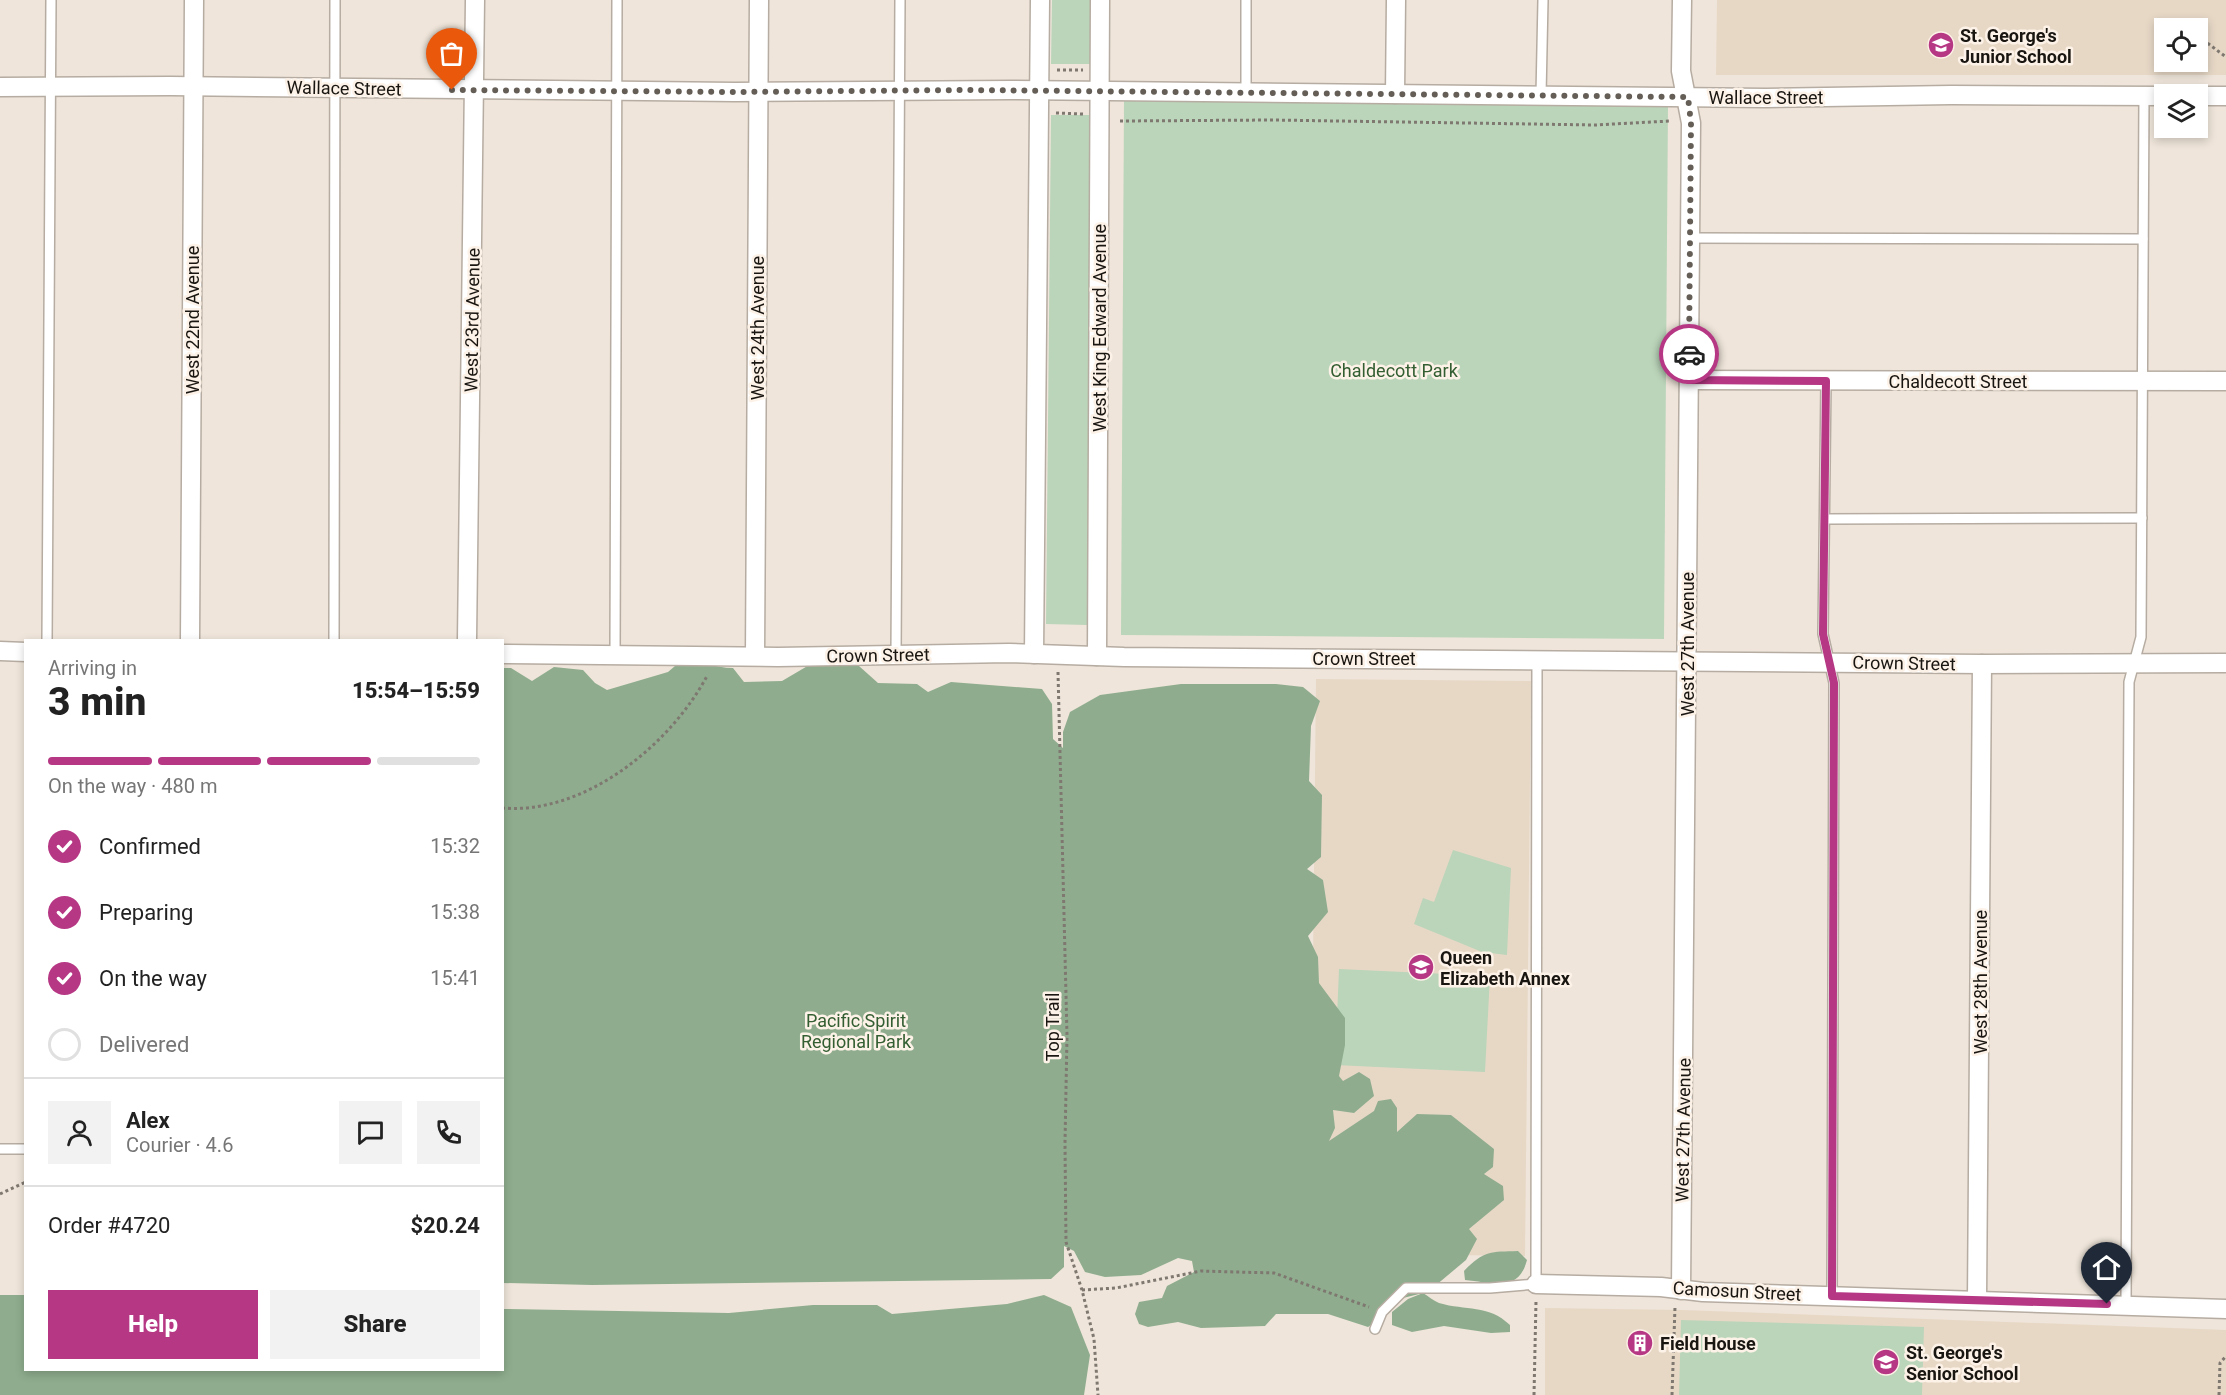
<!DOCTYPE html>
<meta charset="utf-8">
<style>
body{margin:0;font-family:Roboto,sans-serif;background:#f2f2f2;color:#222;height:100vh;display:flex;flex-direction:column;font-size:22px;white-space:nowrap}
*{box-sizing:border-box;margin:0}
p{font-size:20px;color:#767676}
.icon{flex:none;width:33px;height:33px;fill:none;stroke:currentColor;stroke-width:2;stroke-linecap:round;stroke-linejoin:round}
.map{position:relative;flex:1;overflow:hidden}
.details{position:absolute;left:24px;top:639px;width:480px;height:732px;display:flex;flex-direction:column;background:#fff;border-radius:0px;box-shadow:0 3px 9px #0003}
.details>*{flex:none}
.buttons{position:absolute;left:2154px;top:18px;display:grid;gap:12px}
.buttons a{display:grid;place-items:center;width:54px;height:54px;border-radius:0px;background:#fff;box-shadow:0 3px 9px #0003;font-size:30px}
.pin{position:absolute;display:grid;place-items:center;width:51px;height:51px;color:#fff;margin:-62px -26px;border-radius:50% 50% 50% 0;rotate:-45deg;box-shadow:0 0 6px #0007}
.pin .icon{rotate:45deg}
.courier{position:absolute;display:grid;place-items:center;width:60px;height:60px;margin:-30px;border:4px solid #b63784;border-radius:50%;background:#fff;color:#222;box-shadow:0 2px 8px #0007}
.overview em{font-style:normal;font-weight:800}
.overview div{display:flex;flex-direction:column-reverse}
.overview{display:flex;align-items:center;justify-content:space-between;height:102px;padding:0 24px}
h1{font-size:39px;font-weight:800;line-height:45px}
.bar{display:grid;grid-template-columns:repeat(4,1fr);gap:9px 6px;align-content:center;height:72px;padding:0 24px}
.bar i{height:8px;border-radius:4px;background:#e0e0e0}
.bar .current{background:#b63784}
.bar p{grid-column:span 4}
.line{display:flex;align-items:center;gap:15px;padding:0 24px;border-top:2px solid #e0e0e0}
.line div{flex:1}
.round{display:grid;place-items:center;flex:none;width:63px;height:63px;border-radius:0px;background:#f2f2f2}
ol{padding:0 24px;list-style:none}
li{display:flex;align-items:center;gap:18px;height:66px}
li p{margin-inline-start:auto}
li .icon{padding:6px;border-radius:50%;background:#b63784;color:#fff;stroke-width:4}
li:last-child{color:#767676}
li i{width:33px;height:33px;border:3px solid #e0e0e0;border-radius:50%}
.cta{display:flex;gap:12px;margin-top:auto;padding:12px 24px}
.cta a{flex:1;height:69px;border-radius:0px;background:#b63784;color:#fff;font-size:24px;font-weight:800;line-height:69px;text-align:center}
.cta a+a{background:#f2f2f2;color:#222}
.map>svg:first-child{display:block}
.built{fill:#e7d8c6;fill-rule:evenodd}
.green{fill:#bbd5ba}
.forest{fill:#8fad8e}
.lines{fill:none;stroke-linecap:round;stroke-linejoin:round}
.lane-casing{stroke:#b6aca1;stroke-width:12}
.street-casing{stroke:#b6aca1;stroke-width:21}
.path{stroke:#7e7870;stroke-width:3;stroke-dasharray:3 3;stroke-linecap:butt}
.lane{stroke:#fff;stroke-width:9}
.street{stroke:#fff;stroke-width:18}
.done{stroke:#645e57;stroke-width:6;stroke-dasharray:0 10.8}
.route{stroke:#b63784;stroke-width:8}
.labels{text-anchor:middle;dominant-baseline:central;stroke-width:5;stroke-linejoin:round;paint-order:stroke}
.poi-label{font-size:18px;font-weight:bold;fill:#191511;stroke:#fdf2e7;text-anchor:start}
.street-label{font-size:18px;fill:#191511;stroke:#fdf2e7}
.park-label{font-size:18px;fill:#335e32;stroke:#fdf2e7}
</style>
<div class="map">
<svg width="2226" height="1395" viewBox="0 0 2226 1395">
<rect width="100%" height="100%" fill="#efe5da"/>
<g class="built">
<path d="M1717 0H2226V75H1716ZM2164 28H2198V62H2164Z"/>
<polygon points="1316,679 1531,681 1525,1256 1310,1253"/>
<polygon points="1545,1308 1682,1310 2226,1330 2226,1395 1545,1395"/>
</g>
<g class="green">
<polygon points="1052,0 1092,0 1091,64 1051,64"/>
<polygon points="1124,101 1668,105 1664,639 1121,635"/>
<polygon points="1051,115 1091,115 1087,625 1046,624"/>
<polygon points="1453,850 1511,868 1507,955 1482,952 1414,924 1423,898 1434,902"/>
<polygon points="1339,969 1490,976 1485,1072 1335,1065"/>
<polygon points="1681,1320 1924,1327 1922,1395 1679,1395"/>
</g>
<g class="forest">
<path d="M682 660C700 660 715 668 733 668L744 682 782 681 816 661 859 666 878 683 917 684 928 692 951 682 1042 689 1052 704 1053 739 1063 748V732L1070 712 1100 695 1181 684H1276L1303 687 1320 701 1311 726 1309 781 1322 795 1321 857 1307 869 1323 880 1328 912 1308 936 1318 957 1319 983 1345 1018V1045L1339 1076 1343 1081 1359 1072 1370 1079 1374 1096 1354 1113 1333 1110 1335 1128 1329 1141 1374 1111 1378 1101 1391 1099 1397 1108V1132L1417 1114 1451 1115 1494 1149 1493 1167 1484 1174 1503 1186 1504 1200 1469 1229 1477 1239 1466 1260 1429 1291 1423 1293C1428 1296 1434 1301 1439 1303 1466 1311 1488 1304 1510 1325V1332L1491 1333 1444 1326 1412 1332 1392 1325V1312L1408 1299 1423 1293 1403 1298 1389 1313 1368 1327 1328 1314H1276L1265 1326 1201 1328 1178 1322 1148 1327 1139 1324 1135 1314 1139 1302 1162 1298 1167 1286 1194 1272 1192 1261 1178 1258 1141 1275 1105 1277 1085 1272 1074 1251 1064 1246V1267L1051 1279 592 1285 503 1283V668H511L532 681 554 667 583 670 595 683 607 690 668 672Z"/>
<path d="M1518 1251 1527 1260C1518 1294 1492 1282 1465 1280L1464 1271C1484 1250 1491 1252 1518 1251Z"/>
<polygon points="0,1295 25,1295 26,1370 502,1370 503,1309 729,1313 813,1305 877,1305 892,1314 1007,1304 1044,1295 1071,1307 1090,1355 1084,1395 0,1395"/>
</g>
<g class="lines">
<defs>
<g id="lane">
<polyline points="1246,92 1246,0"/>
<polyline points="1541,95 1543,0"/>
<polyline points="1690,238 2143,239"/>
<polyline points="1826,381 1823,634 1834,683 1832,1296"/>
<polyline points="1825,519 2142,518"/>
<polyline points="47,640 51,0"/>
<polyline points="334,640 335,0"/>
<polyline points="896,654 900,0"/>
<polyline points="615,656 617,0"/>
<polyline points="0,1149 26,1149"/>
<polyline points="2126,1304 2129,682 2141,637 2144,96"/>
<polyline points="1375,1329 1382,1312 1406,1288 1490,1288 1536,1284 1537,659"/>
</g>
<g id="street">
<polyline points="0,87 170,86 735,92 1011,90 1766,98 1951,95 2164,96"/>
<polyline points="1395,94 1396,0"/>
<polyline points="2198,96 2226,96"/>
<polyline points="1689,380 2226,381"/>
<polyline points="190,640 194,0"/>
<polyline points="467,640 475,0"/>
<polyline points="0,651 26,652"/>
<polyline points="502,654 778,657 1009,653 1124,657 1982,664 2226,663"/>
<polyline points="1034,654 1040,0"/>
<polyline points="755,656 759,0"/>
<polyline points="1097,656 1100,0"/>
<polyline points="1536,1284 1661,1287 1703,1292 2226,1309"/>
<polyline points="1681,1290 1691,123 1681,71 1682,0"/>
<polyline points="1977,1300 1982,664"/>
</g>
</defs>
<use href="#lane" class="lane-casing"/>
<use href="#street" class="street-casing"/>
<g class="path">
<polyline points="2198,36 2226,57"/>
<polyline points="1057,70 1083,70"/>
<polyline points="1056,113 1083,114"/>
<polyline points="1120,121 1273,120 1595,125 1670,121"/>
<polyline points="1058,672 1067,1035 1065,1143 1066,1242 1082,1290 1094,1339 1098,1395"/>
<path d="M502 808C585 815 670 745 707 676"/>
<polyline points="0,1194 26,1182"/>
<polyline points="1082,1290 1116,1288 1201,1271 1274,1273 1369,1307"/>
<polyline points="1534,1395 1536,1301"/>
<polyline points="1672,1395 1675,1307"/>
<polyline points="2219,1395 2220,1363 2226,1356"/>
</g>
<use href="#lane" class="lane"/>
<use href="#street" class="street"/>
</g>
<g class="lines">
<polyline class="done" points="452,90 735,92 967,90 1688,97 1691,123 1689,354"/>
<polyline class="route" points="1689,354 1689,380 1826,381 1823,634 1834,683 1832,1296 2107,1304"/>
</g>
<defs>
<symbol id="school-disc" viewBox="-11 -11 22 22"><circle r="9.5" fill="#b63784" stroke="#fdf2e7"/><path d="M0-5L7-2L0 1L-7-2ZM-4 1L0 2.5L4 1V4Q0 6-4 4Z" fill="#fff"/></symbol>
<symbol id="building-disc" viewBox="-11 -11 22 22"><circle r="9.5" fill="#b63784" stroke="#fdf2e7"/><path d="M-4-6H4V6H1V3H-1V6H-4ZM-2.5-4.3h1.7v1.8h-1.7ZM.8-4.3h1.7v1.8H.8ZM-2.5-1h1.7V.8h-1.7ZM.8-1h1.7V.8H.8Z" fill="#fff"/></symbol>
</defs>
<g fill-rule="evenodd">
<use href="#school-disc" x="1926" y="30" width="30" height="30"/>
<use href="#school-disc" x="1406" y="952" width="30" height="30"/>
<use href="#building-disc" x="1625" y="1328" width="30" height="30"/>
<use href="#school-disc" x="1871" y="1347" width="30" height="30"/>
</g>
<g class="labels">
<g class="poi-label">
<text x="1960" y="35">St. George's<tspan x="1960" dy="21">Junior School</tspan></text>
<text x="1440" y="957">Queen<tspan x="1440" dy="21">Elizabeth Annex</tspan></text>
<text x="1660" y="1343">Field House</text>
<text x="1906" y="1352">St. George's<tspan x="1906" dy="21">Senior School</tspan></text>
</g>
<g class="street-label">
<text transform="translate(344 88) rotate(1)">Wallace Street</text>
<text x="1766" y="97">Wallace Street</text>
<text transform="translate(192 320) rotate(-90)">West 22nd Avenue</text>
<text transform="translate(472 320) rotate(-89)">West 23rd Avenue</text>
<text transform="translate(757 328) rotate(-90)">West 24th Avenue</text>
<text transform="translate(1099 328) rotate(-90)">West King Edward Avenue</text>
<text x="1958" y="381">Chaldecott Street</text>
<text transform="translate(1687 644) rotate(-90)">West 27th Avenue</text>
<text transform="translate(878 655) rotate(-1)">Crown Street</text>
<text x="1364" y="658">Crown Street</text>
<text transform="translate(1904 663) rotate(1)">Crown Street</text>
<text transform="translate(1980 982) rotate(-90)">West 28th Avenue</text>
<text transform="translate(1052 1027) rotate(-90)">Top Trail</text>
<text transform="translate(1683 1130) rotate(-89)">West 27th Avenue</text>
<text transform="translate(1737 1291) rotate(3)">Camosun Street</text>
</g>
<g class="park-label">
<text x="1394" y="370">Chaldecott Park</text>
<text x="856" y="1020">Pacific Spirit<tspan x="856" dy="21">Regional Park</tspan></text>
</g>
</g>
</svg>
<div class="buttons">
<a><svg class="icon" aria-label="locate" viewBox="0 0 24 24"><circle cx="12" cy="12" r="6"/><path d="M12 2v4M12 18v4M2 12h4M18 12h4"/></svg></a>
<a><svg class="icon" aria-label="layers" viewBox="0 0 24 24"><path d="M12 4l9 5-9 5-9-5zM3 14l9 5 9-5"/></svg></a>
</div>
<div class="pin" style="left:452px;top:90px;background:#ea580c"><svg class="icon" aria-label="bag" viewBox="0 0 24 24"><path d="M5 8h14l-1 12H6zM9 8a3 3 0 0 1 6 0"/></svg></div>
<div class="pin" style="left:2107px;top:1304px;background:#1f2937"><svg class="icon" aria-label="home" viewBox="0 0 24 24"><path d="M3 11l9-7 9 7M6 9v11h12V9"/></svg></div>
<div class="courier" style="left:1689px;top:354px"><svg class="icon" aria-label="car" viewBox="0 0 24 24"><path d="M5 17H2v-5l4-1 3-4h7l3 4 3 1v5h-3M9 17h6M6 11h13"/><circle cx="7" cy="17" r="2"/><circle cx="17" cy="17" r="2"/></svg></div>
<section class="details">
<div class="overview"><div><h1>3 min</h1><p>Arriving in</p></div><em>15:54–15:59</em></div>
<div class="bar"><i class="current"></i><i class="current"></i><i class="current"></i><i></i><p>On the way · 480 m</p></div>
<ol>
<li><svg class="icon" aria-label="check" viewBox="0 0 24 24"><path d="M5 12l5 5 9-10"/></svg>Confirmed<p>15:32</p></li>
<li><svg class="icon" aria-label="check" viewBox="0 0 24 24"><path d="M5 12l5 5 9-10"/></svg>Preparing<p>15:38</p></li>
<li><svg class="icon" aria-label="check" viewBox="0 0 24 24"><path d="M5 12l5 5 9-10"/></svg>On the way<p>15:41</p></li>
<li><i></i>Delivered</li>
</ol>
<div class="line" style="height:108px"><a class="round"><svg class="icon" aria-label="person" viewBox="0 0 24 24"><circle cx="12" cy="8" r="4"/><path d="M4 21q1-7 8-7t8 7"/></svg></a><div><b>Alex</b><p>Courier · 4.6</p></div><a class="round"><svg class="icon" aria-label="chat" viewBox="0 0 24 24"><path d="M4 5h16v11H9l-5 4z"/></svg></a><a class="round"><svg class="icon" aria-label="phone" viewBox="0 0 24 24"><path d="M5 4h4l2 5-3 2q2 4 5 5l2-3 5 2v4C11 20 4 13 5 4z"/></svg></a></div>
<div class="line" style="height:78px"><div>Order #4720</div><b>$20.24</b></div>
<div class="cta"><a>Help</a><a>Share</a></div>
</section>
</div>
